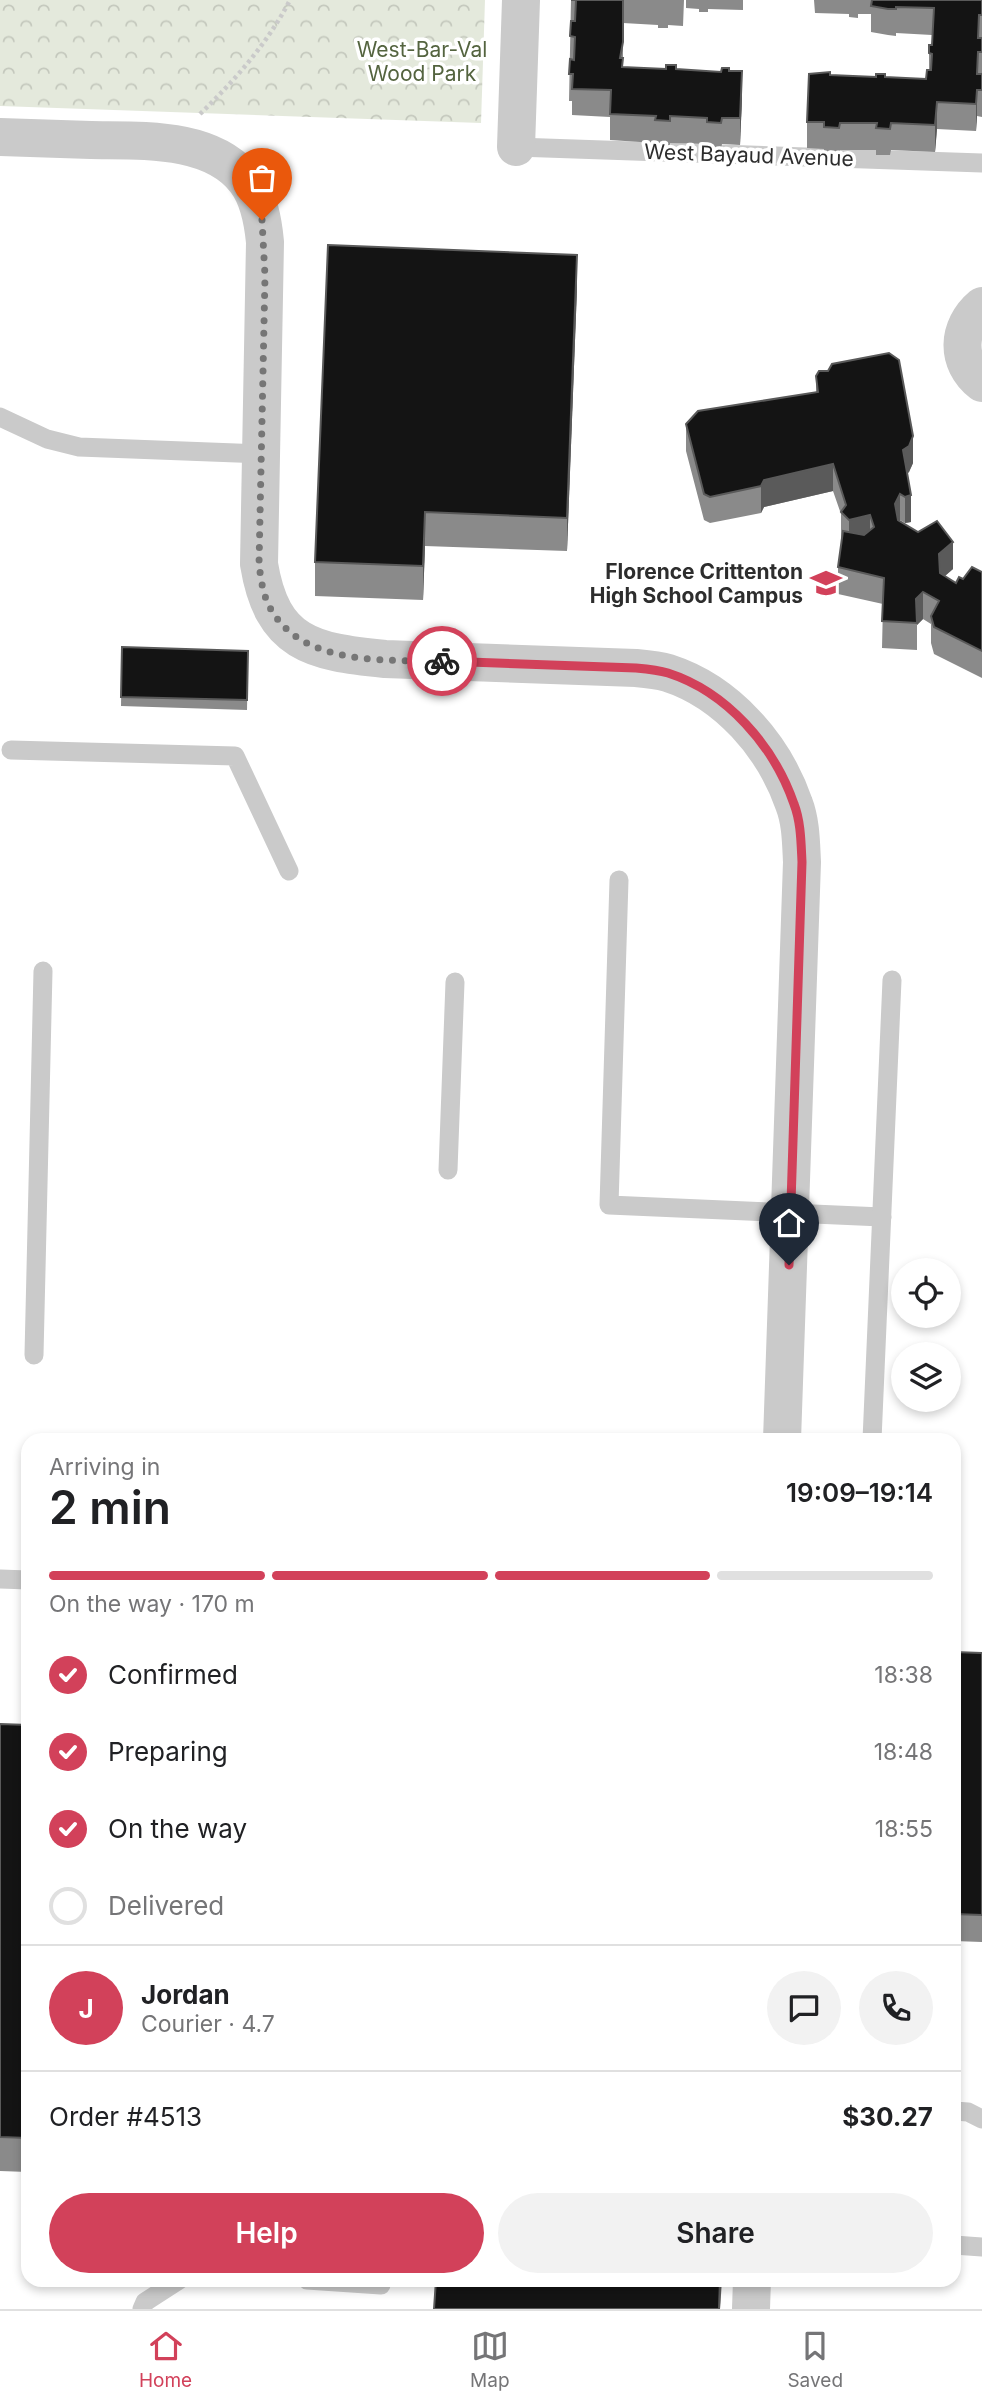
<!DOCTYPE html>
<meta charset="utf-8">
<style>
body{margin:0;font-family:Inter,sans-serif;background:#f2f2f2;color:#202124;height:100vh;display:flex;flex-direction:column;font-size:26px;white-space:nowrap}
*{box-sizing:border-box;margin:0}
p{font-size:23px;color:#757577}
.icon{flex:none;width:38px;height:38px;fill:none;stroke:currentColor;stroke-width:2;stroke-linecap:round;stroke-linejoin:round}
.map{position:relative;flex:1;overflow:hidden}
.panel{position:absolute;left:21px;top:1433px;width:940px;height:854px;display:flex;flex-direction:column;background:#fff;border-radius:21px;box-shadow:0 4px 10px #0003}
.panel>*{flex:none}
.tools{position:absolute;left:891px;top:1258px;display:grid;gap:14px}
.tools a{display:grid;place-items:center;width:70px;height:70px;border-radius:50%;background:#fff;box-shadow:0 4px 10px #0003;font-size:35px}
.pin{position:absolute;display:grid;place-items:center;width:60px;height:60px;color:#fff;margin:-72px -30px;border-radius:50% 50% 50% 0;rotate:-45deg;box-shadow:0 0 7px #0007}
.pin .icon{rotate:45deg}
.courier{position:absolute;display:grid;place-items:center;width:70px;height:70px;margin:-35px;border:5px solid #d2415a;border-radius:50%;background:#fff;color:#222;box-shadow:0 2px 9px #0007}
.headline em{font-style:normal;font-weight:600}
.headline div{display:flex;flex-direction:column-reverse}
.headline{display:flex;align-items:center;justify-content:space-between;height:119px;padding:0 28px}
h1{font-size:46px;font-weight:600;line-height:52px}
.bar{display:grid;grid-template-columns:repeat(4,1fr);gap:10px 7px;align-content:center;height:84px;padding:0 28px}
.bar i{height:9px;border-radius:5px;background:#e0e0e0}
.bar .active{background:#d2415a}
.bar p{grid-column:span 4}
.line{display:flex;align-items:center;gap:18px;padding:0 28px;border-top:2px solid #e0e0e0}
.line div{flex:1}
.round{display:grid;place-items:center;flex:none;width:74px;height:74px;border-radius:37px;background:#f2f2f2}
ol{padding:0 28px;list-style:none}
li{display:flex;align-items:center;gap:21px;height:77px}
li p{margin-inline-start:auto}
li .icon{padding:7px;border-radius:50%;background:#d2415a;color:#fff;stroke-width:4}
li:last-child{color:#757577}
li i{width:38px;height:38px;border:4px solid #e0e0e0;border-radius:50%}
.cta{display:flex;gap:14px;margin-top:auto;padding:14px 28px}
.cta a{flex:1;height:80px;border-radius:42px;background:#d2415a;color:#fff;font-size:28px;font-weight:600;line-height:80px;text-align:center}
.cta a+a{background:#f2f2f2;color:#202124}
.tabs{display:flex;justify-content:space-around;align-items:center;height:98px;border-top:2px solid #e0e0e0;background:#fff;font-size:19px;color:#757577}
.tabs a{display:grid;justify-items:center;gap:4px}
.tabs .active{color:#d2415a}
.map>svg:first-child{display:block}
.forest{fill:url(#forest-crowns)}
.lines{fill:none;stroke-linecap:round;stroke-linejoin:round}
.path{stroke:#cacaca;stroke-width:4.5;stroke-dasharray:3.5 3.5;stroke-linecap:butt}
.lane{stroke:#cacaca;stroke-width:19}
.street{stroke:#cacaca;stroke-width:38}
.wall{fill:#8a8a8a}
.shaded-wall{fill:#5a5a5a}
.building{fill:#141414;stroke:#5a5a5a;stroke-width:2}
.done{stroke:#767676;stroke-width:7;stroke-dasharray:0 12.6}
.route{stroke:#d2415a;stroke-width:9}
.labels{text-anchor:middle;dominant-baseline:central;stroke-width:7;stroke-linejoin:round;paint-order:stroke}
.park-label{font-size:21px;fill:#54643f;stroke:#fff}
.street-label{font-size:21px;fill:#2d2d2d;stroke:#fff}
.poi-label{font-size:21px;font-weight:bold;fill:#2d2d2d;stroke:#fff;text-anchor:end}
</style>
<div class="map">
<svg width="982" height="2309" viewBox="0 0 982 2309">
<defs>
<pattern id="forest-crowns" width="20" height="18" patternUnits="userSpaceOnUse" patternTransform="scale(1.75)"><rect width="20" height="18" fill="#e4e9dc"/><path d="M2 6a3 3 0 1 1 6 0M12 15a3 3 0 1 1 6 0" fill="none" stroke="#c4c8bd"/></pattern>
</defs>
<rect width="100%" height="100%" fill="#fff"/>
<polygon class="forest" points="0,0 485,0 481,123 0,106"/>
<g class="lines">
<path class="path" d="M200 114C236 79 267 44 290 0"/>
<g class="lane">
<polyline points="516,147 982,163"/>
<polyline points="0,417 47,439 79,447 261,454"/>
<polyline points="11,750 235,756 289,871"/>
<polyline points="619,880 609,1205 882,1217"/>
<polyline points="448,1170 455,982"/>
<polyline points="34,1355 43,971"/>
<polyline points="872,1440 892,980"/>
<polyline points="0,1579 28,1580"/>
<polyline points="954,2111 968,2112 982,2119"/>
<polyline points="954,2245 982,2247"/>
<polyline points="307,2280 381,2285"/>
<polyline points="142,2309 145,2302 179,2280"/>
</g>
<g class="street">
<path d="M0 137C30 138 61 139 91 140 140 141 212 136 246 181 259 198 263 221 265 242L259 564C272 644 312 652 385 659L636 668C647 669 658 670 668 673 727 692 774 746 794 804 801 822 801 843 802 862L782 1440"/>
<polyline points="516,147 521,0"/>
<path d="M982 306C957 327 955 362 982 383"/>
<polyline points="751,2309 752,2280"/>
</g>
</g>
<g class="wall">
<polygon points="571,0 684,0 683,26 668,25 668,28 658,28 658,25 623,23 623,67 721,72 729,71 742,98 740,145 722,144 721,149 707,148 707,144 670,143 670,148 655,147 655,143 610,140 610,117 572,115 572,101 569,101"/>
<polygon points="686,0 743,0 743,10 708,9 708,12 699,12 699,9 686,8"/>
<polygon points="814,0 982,0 982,117 977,116 976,131 937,129 935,152 891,150 890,155 876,155 876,150 840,150 839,155 824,154 824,149 807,148 807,122 830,75 926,79 929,70 929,53 932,45 932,35 896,33 896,36 888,35 871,32 871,14 858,14 858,18 849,17 849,14 815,13"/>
<polygon points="577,288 567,551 425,546 423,600 315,596 315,562"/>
<polygon points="816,376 913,463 909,472 907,474 911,522 905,523 900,520 900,521 953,569 945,576 956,583 982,572 982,678 934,654 931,643 931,624 923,619 917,625 917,650 882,648 883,604 838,594 838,567 842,540 841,539 841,514 833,491 764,507 761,513 710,523 704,520 686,451 686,424 816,392"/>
<polygon points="122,647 248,651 247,710 121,706"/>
<polygon points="954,1652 982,1653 982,1942 954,1941"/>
<polygon points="0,1724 28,1725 28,2172 0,2171"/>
</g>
<g class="shaded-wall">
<polygon points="742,71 742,98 740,145 740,118"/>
<polygon points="977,90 977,116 976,131 976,104"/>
<polygon points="937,102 937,129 935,152 935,125"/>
<polygon points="577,255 577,288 567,551 567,518"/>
<polygon points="913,436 913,463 909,472 903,477 903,450"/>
<polygon points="833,464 833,491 764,507 761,513 761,486 764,480"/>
<polygon points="900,494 900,520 895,531 895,504"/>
<polygon points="911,495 911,522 905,523 905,497"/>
<polygon points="425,512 425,546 423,600 423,566"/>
<polygon points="870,515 870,541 849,547 849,520"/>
<polygon points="953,542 953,569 939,581 939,554"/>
<polygon points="923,592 923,619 917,625 916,599"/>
<polygon points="720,2280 722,2280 720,2309 719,2309"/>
</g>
<g class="building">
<polygon points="571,0 623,0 623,42 620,58 623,58 622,67 666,69 666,65 676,65 676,69 721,72 722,68 729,68 729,71 742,71 740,118 722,118 721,123 707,122 707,118 670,116 670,121 655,120 656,116 610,114 611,90 572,89 573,74 569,74 570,59 574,60 575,37 570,36 571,21 575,21 576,0"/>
<polygon points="872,0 982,0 982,15 979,15 978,38 982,38 982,52 978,52 977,74 982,74 982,90 977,90 976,104 937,102 935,125 891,123 890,129 876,128 877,123 840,123 839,128 824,127 824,122 807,122 809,74 830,72 830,75 876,77 876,74 885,74 885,77 926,79 927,70 931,70 932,54 929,53 929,45 932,45 934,8 896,7 896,9 888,9 871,6"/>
<polygon points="328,245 577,255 567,518 425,512 423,566 315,562"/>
<polygon points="889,353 899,360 913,436 909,446 903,450 911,495 905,497 900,494 895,504 898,520 918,532 937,521 953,542 939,554 940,573 956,583 959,577 963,579 972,567 982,572 982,651 934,627 931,616 939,601 923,592 916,599 917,623 882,621 884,578 838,567 843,531 864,535 874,527 870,515 849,520 841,512 846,505 833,464 764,480 761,486 710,497 704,494 686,424 698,411 818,392 816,376 819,371 828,371 832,364"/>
<polygon points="122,647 248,651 247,700 121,697"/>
<polygon points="954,1652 982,1653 982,1915 954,1914"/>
<polygon points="0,1724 28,1725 28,2138 0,2137"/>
<polygon points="436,2280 720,2280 719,2309 434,2309"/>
</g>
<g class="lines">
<path class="done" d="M262 220 265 276 259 564C261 580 263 597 272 611 305 666 387 660 442 661"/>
<path class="route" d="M442 661 636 668C647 669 658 670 668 673 727 692 774 746 794 804 801 822 801 843 802 862L789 1265"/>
</g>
<defs>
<symbol id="school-bare" viewBox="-9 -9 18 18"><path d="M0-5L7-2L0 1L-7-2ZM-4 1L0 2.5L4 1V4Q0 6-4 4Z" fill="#d2415a" stroke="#fff" stroke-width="2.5" paint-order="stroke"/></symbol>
</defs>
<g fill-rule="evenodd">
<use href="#school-bare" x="804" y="561" width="44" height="44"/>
</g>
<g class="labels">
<g class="park-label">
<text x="422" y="49">West-Bar-Val<tspan x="422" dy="24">Wood Park</tspan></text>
</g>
<g class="street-label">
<text transform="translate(749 155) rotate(2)">West Bayaud Avenue</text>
</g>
<g class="poi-label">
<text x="803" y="571">Florence Crittenton<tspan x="803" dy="24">High School Campus</tspan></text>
</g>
</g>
</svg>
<div class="tools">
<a><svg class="icon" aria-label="locate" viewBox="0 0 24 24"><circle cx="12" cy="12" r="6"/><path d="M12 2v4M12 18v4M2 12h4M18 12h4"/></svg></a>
<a><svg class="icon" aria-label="layers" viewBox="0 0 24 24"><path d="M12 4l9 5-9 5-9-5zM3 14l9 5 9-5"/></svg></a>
</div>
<div class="pin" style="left:262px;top:220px;background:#ea580c"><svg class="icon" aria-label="bag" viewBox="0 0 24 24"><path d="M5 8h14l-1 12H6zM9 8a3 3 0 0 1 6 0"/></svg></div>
<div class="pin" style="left:789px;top:1265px;background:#1f2937"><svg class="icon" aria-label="home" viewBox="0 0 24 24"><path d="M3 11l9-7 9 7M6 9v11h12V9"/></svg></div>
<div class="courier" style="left:442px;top:661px"><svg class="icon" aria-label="bike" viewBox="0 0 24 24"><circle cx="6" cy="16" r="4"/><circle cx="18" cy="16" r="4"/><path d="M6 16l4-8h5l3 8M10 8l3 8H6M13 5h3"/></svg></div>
<section class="panel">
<div class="headline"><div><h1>2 min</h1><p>Arriving in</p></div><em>19:09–19:14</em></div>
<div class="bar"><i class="active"></i><i class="active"></i><i class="active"></i><i></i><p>On the way · 170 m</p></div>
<ol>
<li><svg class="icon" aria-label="check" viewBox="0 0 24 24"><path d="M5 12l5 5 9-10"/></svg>Confirmed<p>18:38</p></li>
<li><svg class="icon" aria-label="check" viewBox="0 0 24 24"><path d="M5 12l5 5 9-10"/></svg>Preparing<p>18:48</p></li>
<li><svg class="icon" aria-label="check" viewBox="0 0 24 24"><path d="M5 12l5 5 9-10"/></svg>On the way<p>18:55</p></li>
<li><i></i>Delivered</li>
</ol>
<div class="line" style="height:126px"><b class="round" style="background:#d2415a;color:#fff">J</b><div><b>Jordan</b><p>Courier · 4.7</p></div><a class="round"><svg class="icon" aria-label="chat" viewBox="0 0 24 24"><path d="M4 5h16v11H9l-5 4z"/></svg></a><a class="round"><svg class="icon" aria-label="phone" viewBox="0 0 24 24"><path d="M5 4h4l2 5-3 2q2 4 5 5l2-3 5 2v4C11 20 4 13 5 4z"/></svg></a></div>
<div class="line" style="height:91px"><div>Order #4513</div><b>$30.27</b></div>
<div class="cta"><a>Help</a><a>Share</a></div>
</section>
</div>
<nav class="tabs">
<a class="active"><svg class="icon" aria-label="home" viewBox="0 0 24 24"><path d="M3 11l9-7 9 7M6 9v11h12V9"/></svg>Home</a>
<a><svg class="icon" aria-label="map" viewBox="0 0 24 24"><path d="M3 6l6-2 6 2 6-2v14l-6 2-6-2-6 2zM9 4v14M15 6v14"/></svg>Map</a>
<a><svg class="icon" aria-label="saved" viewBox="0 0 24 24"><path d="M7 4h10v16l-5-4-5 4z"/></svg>Saved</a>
</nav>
